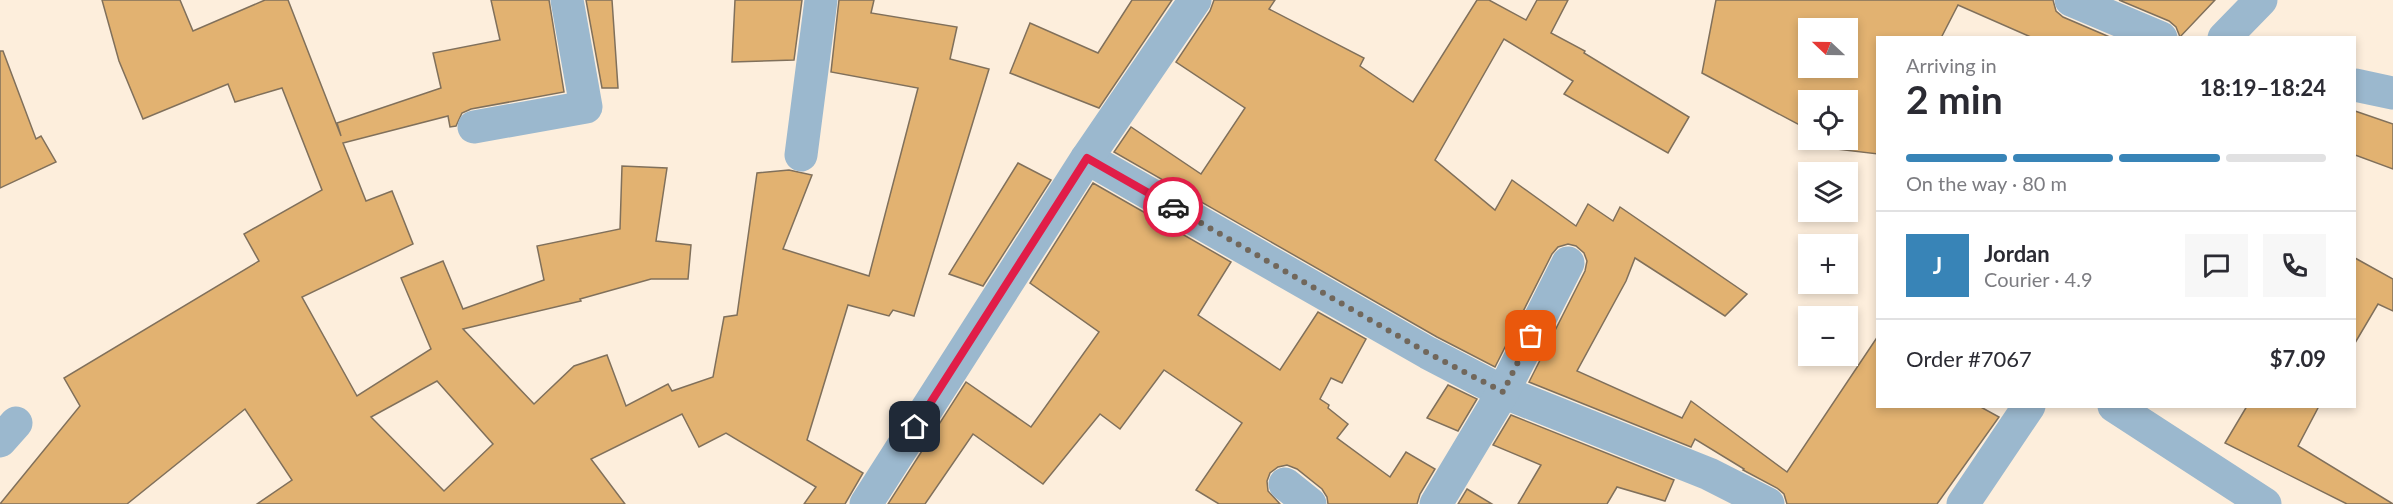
<!DOCTYPE html>
<meta charset="utf-8">
<style>
body{margin:0;font-family:Lato,sans-serif;background:#f7f7f7;color:#2b2b33;height:100vh;display:flex;flex-direction:column;font-size:22px;white-space:nowrap}
*{box-sizing:border-box;margin:0}
p{font-size:20px;color:#7c7c81}
.icon{flex:none;width:33px;height:33px;fill:none;stroke:currentColor;stroke-width:2;stroke-linecap:round;stroke-linejoin:round}
.map{position:relative;flex:1;overflow:hidden}
.drawer{position:absolute;left:1876px;top:36px;width:480px;height:372px;display:flex;flex-direction:column;background:#fff;border-radius:0px;box-shadow:0 3px 9px #0003}
.drawer>*{flex:none}
.needle{width:39px;rotate:292deg}
.buttons{position:absolute;left:1798px;top:18px;display:grid;gap:12px}
.buttons a{display:grid;place-items:center;width:60px;height:60px;border-radius:0px;background:#fff;box-shadow:0 3px 9px #0003;font-size:30px}
.pin{position:absolute;display:grid;place-items:center;width:51px;height:51px;color:#fff;margin:-26px;border-radius:12px;box-shadow:0 3px 9px #0006}
.courier{position:absolute;display:grid;place-items:center;width:60px;height:60px;margin:-30px;border:4px solid #e11d48;border-radius:50%;background:#fff;color:#222;box-shadow:0 2px 8px #0007}
.overview em{font-style:normal;font-weight:700}
.overview div{display:flex;flex-direction:column-reverse}
.overview{display:flex;align-items:center;justify-content:space-between;height:102px;padding:0 30px}
h1{font-size:39px;font-weight:700;line-height:45px}
.bar{display:grid;grid-template-columns:repeat(4,1fr);gap:9px 6px;align-content:center;height:72px;padding:0 30px}
.bar i{height:8px;border-radius:4px;background:#e1e1e2}
.bar .active{background:#3884b7}
.bar p{grid-column:span 4}
.line{display:flex;align-items:center;gap:15px;padding:0 30px;border-top:2px solid #e1e1e2}
.line div{flex:1}
.round{display:grid;place-items:center;flex:none;width:63px;height:63px;border-radius:0px;background:#f7f7f7}
.map>svg:first-child{display:block}
.building{fill:#e2b271;stroke:#80705b;stroke-width:1.5;fill-rule:evenodd}
.lines{fill:none;stroke-linecap:round;stroke-linejoin:round}
.minor{stroke:#9bb8ce;stroke-width:33}
.done{stroke:#71675b;stroke-width:6;stroke-dasharray:0 10.8}
.route{stroke:#e11d48;stroke-width:8}
</style>
<div class="map">
<svg width="2393" height="504" viewBox="0 0 2393 504">
<rect width="100%" height="100%" fill="#fdeedc"/>
<g class="building">
<path d="M102 0H180L193 31 265 0H288L341 136 337 123 441 88 433 53 500 40 491 0H549L564 92 471 109 462 113 456 126 450 127 448 116 343 143 366 201 392 191 413 244 302 297 357 396 431 349 401 278 443 261 463 309 544 280 537 246 620 229 622 166 667 168 656 241 691 245 688 279H651L580 299 581 301 463 329 534 404 574 366 607 355 626 406 668 384 672 391 713 377 724 317 737 315 757 173 789 170 812 175 783 249 869 276 918 88 831 72 839 0H874L871 13 957 27 950 59 989 69 914 316 893 310 889 316 848 305 807 440 863 473 845 504H804L816 487 726 433 699 447 682 414 591 459 625 504H257L292 480 245 409 127 504H0L80 406 64 378 259 261 244 234 322 190 282 88 235 102 228 84 143 119 119 61ZM437 381 493 444 444 491 371 417Z"/>
<polygon points="586,0 612,0 618,88 602,88"/>
<polygon points="735,0 802,0 794,60 732,62"/>
<polygon points="1132,0 1172,0 1099,108 1010,73 1030,23 1098,53"/>
<polygon points="1214,0 1275,0 1269,9 1364,58 1360,66 1413,102 1477,0 1489,0 1526,20 1537,0 1568,0 1551,33 1585,51 1584,53 1689,117 1668,153 1564,94 1573,81 1504,39 1435,160 1495,210 1512,180 1576,226 1588,204 1613,221 1620,207 1747,294 1725,316 1635,258 1626,281 1577,371 1682,418 1691,401 1787,472 1878,336 1878,406 1979,406 1999,417 1937,504 1787,504 1784,494 1777,488 1743,470 1744,469 1695,439 1691,447 1529,382 1585,271 1587,261 1584,253 1576,246 1568,244 1558,247 1552,254 1495,367 1437,337 1114,152 1131,127 1201,174 1245,108 1176,62 1210,11"/>
<path d="M1716 0H2053L2056 11 2063 17 2112 38H2033L1958 5 1941 38H1878V154L1810 146 1813 140H1848V100H1809V130L1702 73ZM1809 28H1848V68H1809Z"/>
<polygon points="2119,0 2215,0 2180,37 2176,27 2169,21"/>
<polygon points="0,51 3,51 36,139 41,136 56,162 0,188"/>
<polygon points="2355,111 2393,124 2393,169 2355,155"/>
<polygon points="1018,163 1051,180 983,286 949,274"/>
<polygon points="1093,183 1231,262 1198,315 1280,370 1318,312 1366,339 1342,383 1331,378 1320,399 1329,405 1328,408 1348,424 1337,438 1390,477 1406,452 1435,469 1420,494 1417,504 1328,504 1327,497 1322,489 1297,469 1287,465 1278,467 1270,473 1267,481 1268,491 1280,504 1219,504 1196,490 1242,423 1164,370 1120,429 1100,414 1043,484 973,434 925,504 888,504 966,382 1031,427 1099,332 1030,283"/>
<polygon points="2355,258 2393,279 2393,311 2378,304 2355,343"/>
<polygon points="1448,385 1477,399 1458,431 1427,418"/>
<polygon points="2247,406 2319,406 2298,446 2393,504 2347,504 2225,443"/>
<polygon points="1511,415 1674,480 1665,501 1617,487 1607,504 1518,504 1541,465 1493,445"/>
<polygon points="1467,489 1492,504 1458,504"/>
</g>
<g class="lines">
<g class="minor">
<polyline points="2071,0 2161,38"/>
<polyline points="2224,38 2261,0"/>
<polyline points="2355,85 2393,93"/>
<polyline points="474,127 586,107 567,0"/>
<polyline points="801,155 821,0"/>
<polyline points="1087,158 1428,353 1503,392 1709,474 1768,504"/>
<polyline points="2114,406 2265,504"/>
<polyline points="0,441 16,423"/>
<polyline points="1285,484 1310,504"/>
<polyline points="866,504 1087,158 1195,0"/>
<polyline points="1436,504 1503,392 1568,263"/>
<polyline points="1963,504 2029,406"/>
</g>
</g>
<g class="lines">
<polyline class="done" points="1173,207 1428,353 1503,392 1531,336"/>
<polyline class="route" points="915,427 1087,158 1173,207"/>
</g>
</svg>
<div class="buttons">
<a><svg class="needle" viewBox="-14 -14 28 28"><path d="M0-13l5 13h-10z" fill="#e53935"/><path d="M0 13l5-13h-10z" fill="#7c7c81"/></svg></a>
<a><svg class="icon" aria-label="locate" viewBox="0 0 24 24"><circle cx="12" cy="12" r="6"/><path d="M12 2v4M12 18v4M2 12h4M18 12h4"/></svg></a>
<a><svg class="icon" aria-label="layers" viewBox="0 0 24 24"><path d="M12 4l9 5-9 5-9-5zM3 14l9 5 9-5"/></svg></a>
<a>+</a>
<a>−</a>
</div>
<div class="pin" style="left:1531px;top:336px;background:#ea580c"><svg class="icon" aria-label="bag" viewBox="0 0 24 24"><path d="M5 8h14l-1 12H6zM9 8a3 3 0 0 1 6 0"/></svg></div>
<div class="pin" style="left:915px;top:427px;background:#1f2937"><svg class="icon" aria-label="home" viewBox="0 0 24 24"><path d="M3 11l9-7 9 7M6 9v11h12V9"/></svg></div>
<div class="courier" style="left:1173px;top:207px"><svg class="icon" aria-label="car" viewBox="0 0 24 24"><path d="M5 17H2v-5l4-1 3-4h7l3 4 3 1v5h-3M9 17h6M6 11h13"/><circle cx="7" cy="17" r="2"/><circle cx="17" cy="17" r="2"/></svg></div>
<section class="drawer">
<div class="overview"><div><h1>2 min</h1><p>Arriving in</p></div><em>18:19–18:24</em></div>
<div class="bar"><i class="active"></i><i class="active"></i><i class="active"></i><i></i><p>On the way · 80 m</p></div>
<div class="line" style="height:108px"><b class="round" style="background:#3884b7;color:#fff">J</b><div><b>Jordan</b><p>Courier · 4.9</p></div><a class="round"><svg class="icon" aria-label="chat" viewBox="0 0 24 24"><path d="M4 5h16v11H9l-5 4z"/></svg></a><a class="round"><svg class="icon" aria-label="phone" viewBox="0 0 24 24"><path d="M5 4h4l2 5-3 2q2 4 5 5l2-3 5 2v4C11 20 4 13 5 4z"/></svg></a></div>
<div class="line" style="height:78px"><div>Order #7067</div><b>$7.09</b></div>
</section>
</div>
